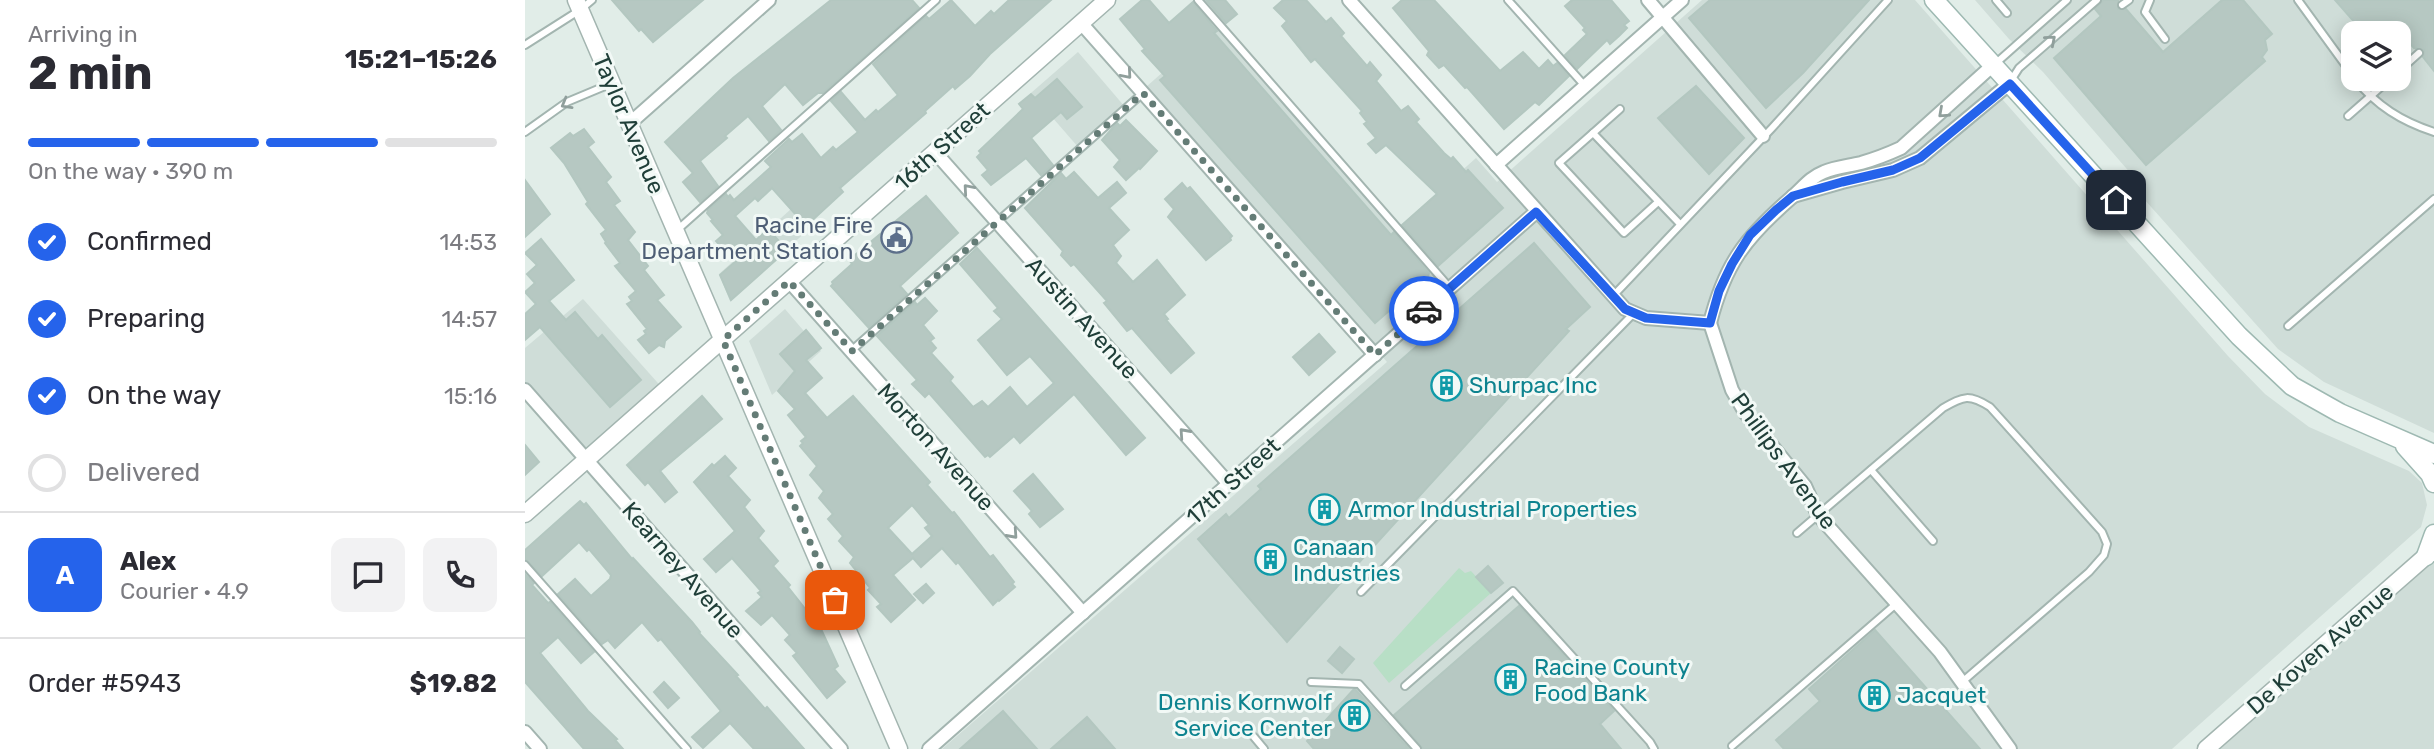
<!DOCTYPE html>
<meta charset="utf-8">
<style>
body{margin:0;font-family:Rubik,sans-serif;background:#f2f2f3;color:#2b2b33;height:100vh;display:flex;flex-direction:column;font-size:26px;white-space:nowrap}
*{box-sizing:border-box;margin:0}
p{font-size:23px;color:#7c7c81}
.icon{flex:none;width:38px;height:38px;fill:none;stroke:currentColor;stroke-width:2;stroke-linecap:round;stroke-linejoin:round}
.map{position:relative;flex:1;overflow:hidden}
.side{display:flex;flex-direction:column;background:#fff;width:525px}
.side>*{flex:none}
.controls{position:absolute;left:1816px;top:21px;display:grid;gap:14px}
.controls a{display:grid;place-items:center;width:70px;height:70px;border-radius:14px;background:#fff;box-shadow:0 4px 18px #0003;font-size:35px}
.pin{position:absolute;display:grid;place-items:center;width:60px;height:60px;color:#fff;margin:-30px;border-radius:14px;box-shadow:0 4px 10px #0006}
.courier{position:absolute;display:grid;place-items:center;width:70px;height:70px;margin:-35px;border:5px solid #2563eb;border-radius:50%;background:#fff;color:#222;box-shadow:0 2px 9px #0007}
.overview em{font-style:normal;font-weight:700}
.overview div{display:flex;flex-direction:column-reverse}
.overview{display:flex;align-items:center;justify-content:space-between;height:119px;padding:0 28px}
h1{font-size:46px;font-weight:700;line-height:52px}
.bar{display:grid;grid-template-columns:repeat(4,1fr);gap:10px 7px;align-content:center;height:84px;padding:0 28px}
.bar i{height:9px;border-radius:5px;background:#e1e1e2}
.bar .selected{background:#2563eb}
.bar p{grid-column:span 4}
.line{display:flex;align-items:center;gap:18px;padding:0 28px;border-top:2px solid #e1e1e2}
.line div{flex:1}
.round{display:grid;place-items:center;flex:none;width:74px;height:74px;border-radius:14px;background:#f2f2f3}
ol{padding:0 28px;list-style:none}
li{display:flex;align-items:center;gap:21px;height:77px}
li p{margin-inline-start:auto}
li .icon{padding:7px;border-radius:50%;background:#2563eb;color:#fff;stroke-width:4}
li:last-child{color:#7c7c81}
li i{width:38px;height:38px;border:4px solid #e1e1e2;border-radius:50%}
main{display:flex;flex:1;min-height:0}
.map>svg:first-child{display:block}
.built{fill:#cfddd8;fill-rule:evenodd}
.garden{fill:#b8dfc6}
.building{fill:#b6c8c2;stroke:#b3c7c0;stroke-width:2;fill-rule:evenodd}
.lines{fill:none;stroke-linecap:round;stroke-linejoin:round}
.service-casing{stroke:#a3b5b0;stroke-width:10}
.minor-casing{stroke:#a3b5b0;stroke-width:16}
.tertiary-casing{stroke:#a3b5b0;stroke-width:19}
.secondary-casing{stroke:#9eb9b2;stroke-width:21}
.service{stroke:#fff;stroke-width:6}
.minor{stroke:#fff;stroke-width:12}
.tertiary{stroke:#fff;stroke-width:16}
.secondary{stroke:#fff;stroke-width:18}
.oneway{stroke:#909f9c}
.done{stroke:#647c76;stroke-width:7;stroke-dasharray:0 12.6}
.route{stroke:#2563eb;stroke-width:9}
.labels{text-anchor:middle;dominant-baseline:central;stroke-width:6;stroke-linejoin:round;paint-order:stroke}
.street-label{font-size:23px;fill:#203f39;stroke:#f2f9f6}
.service-label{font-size:23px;fill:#4e5e75;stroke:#f2f9f6;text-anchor:end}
.culture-label{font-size:23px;fill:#0d838f;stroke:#f2f9f6;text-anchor:start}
</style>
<main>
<section class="side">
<div class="overview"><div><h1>2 min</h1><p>Arriving in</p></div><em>15:21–15:26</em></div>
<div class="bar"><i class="selected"></i><i class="selected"></i><i class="selected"></i><i></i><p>On the way · 390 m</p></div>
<ol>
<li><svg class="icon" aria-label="check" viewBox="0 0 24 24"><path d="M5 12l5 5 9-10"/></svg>Confirmed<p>14:53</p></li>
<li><svg class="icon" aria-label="check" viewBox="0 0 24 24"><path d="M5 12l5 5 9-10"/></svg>Preparing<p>14:57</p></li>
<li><svg class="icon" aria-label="check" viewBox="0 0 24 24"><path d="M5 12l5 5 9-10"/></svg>On the way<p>15:16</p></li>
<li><i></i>Delivered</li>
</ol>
<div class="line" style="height:126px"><b class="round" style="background:#2563eb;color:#fff">A</b><div><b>Alex</b><p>Courier · 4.9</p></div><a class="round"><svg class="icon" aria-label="chat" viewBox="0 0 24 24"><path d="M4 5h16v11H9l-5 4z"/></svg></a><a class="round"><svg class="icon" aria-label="phone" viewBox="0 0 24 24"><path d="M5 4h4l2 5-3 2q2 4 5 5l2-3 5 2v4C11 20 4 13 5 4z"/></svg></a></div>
<div class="line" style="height:91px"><div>Order #5943</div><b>$19.82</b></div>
</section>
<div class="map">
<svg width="1909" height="749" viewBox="0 0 1909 749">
<rect width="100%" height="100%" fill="#e1ede8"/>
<g class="built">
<polygon points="1177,0 1390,0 1703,356 1740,394 1784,427 1884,471 1897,483 1902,505 1896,527 1647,749 417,749 862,362 621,87 690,26 870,230 951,158 972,182"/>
<path d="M1450 0H1909V433L1799 382 1753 349 1602 180 1607 175 1518 72 1484 39ZM1829 33H1874V79H1829Z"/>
<polygon points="553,52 600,107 554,148 506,93"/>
<polygon points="266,209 284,229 205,301 194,274"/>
<polygon points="58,299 140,391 61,460 0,390 0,348"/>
<polygon points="260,309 296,351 247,395 224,341"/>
<polygon points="1909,561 1909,749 1695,749 1836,626"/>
</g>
<polygon class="garden" points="934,568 940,573 946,571 966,593 864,683 848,663"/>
<g class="building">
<polygon points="87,0 178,0 128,42 116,29 114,31"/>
<polygon points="306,0 387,0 394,8 298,93 293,93 278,105 260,84 237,106 256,130 244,141 223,116 200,136 202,138 175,161 193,186 175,202 158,182 168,173 140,142 208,78"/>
<polygon points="426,0 450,26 466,11 469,14 484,0 526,0 465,54 445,76 430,89 428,86 400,111 401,113 315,188 318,192 281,226 247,188 233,201 230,198 210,216 231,240 243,229 262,250 206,300 195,275 210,262 191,241 198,235 186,221 188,220 182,213 183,210 201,194 203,197 205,195 209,200 246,167 240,161 264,139 267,142 277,134 296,158 308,147 311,150 333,132 306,101 316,92 340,120 351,110 353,112 373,95 348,64 401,16 404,19"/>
<polygon points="617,0 624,0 644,23 668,2 692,31 689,33 866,235 869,232 904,273 903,277 850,323 635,80 640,76 617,51 620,49 595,19"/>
<polygon points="681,0 700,0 712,14 701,23"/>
<polygon points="758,0 781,0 801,22 806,18 819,33 816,36 842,66 845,62 856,75 851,81 876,111 883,106 894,119 891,122 919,153 926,159 928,157 941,172 943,170 978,208 913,266 877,225 912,194 861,145 851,153 843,144 851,138 839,124 842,122 835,113 837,111 790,59 786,62 757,26 762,21 749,8"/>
<polygon points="877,0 909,0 975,71 998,52 1014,69 1023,60 1028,66 1032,63 1044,76 1014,105 1010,102 979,129 942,87 940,88 919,65 914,68 902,55 904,51 868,8"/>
<polygon points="1047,0 1086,0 1104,21 1099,25 1102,28 1094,36 1085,44 1082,40 1052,69 1040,55 1062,34 1058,30 1060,28 1040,6"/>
<polygon points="1185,0 1344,0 1278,73 1241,108 1164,18"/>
<polygon points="1578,0 1593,0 1593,9 1601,9 1638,52 1697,0 1718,0 1747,34 1740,40 1742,50 1737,57 1740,61 1621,165 1529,58 1576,16 1570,9"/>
<polygon points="1810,0 1909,0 1909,71 1898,57 1899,50 1889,48 1876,33 1839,33"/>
<polygon points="532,79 557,107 542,119 536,112 506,138 528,165 516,175 501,158 466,185 457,175 463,170 452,157 456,153 454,151 498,109 494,104 506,94 510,98"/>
<polygon points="1171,86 1219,138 1184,174 1133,118"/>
<polygon points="601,120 632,151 615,169 614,168 601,180 589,167 595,160 577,140 592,123 595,126"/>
<polygon points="59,129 69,142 63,147 86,177 81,182 95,201 89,205 110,232 103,240 123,266 119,270 139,295 132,300 156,327 140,341 139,347 134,345 124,353 113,340 121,334 119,331 122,329 102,304 107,301 104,297 111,291 90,266 95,263 80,243 81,242 76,234 81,230 61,204 63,202 39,163 26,148 45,133 48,136"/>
<polygon points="549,172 573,198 592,182 601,193 584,208 604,230 588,245 596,256 591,263 608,282 632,260 660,295 639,314 643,319 641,320 669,353 646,373 607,328 602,331 579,303 582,301 549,264 546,266 536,255 538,251 500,208 536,173 541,179"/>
<polygon points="0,180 25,214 0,237"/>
<polygon points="657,183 662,189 665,187 707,236 705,238 706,240 681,260 643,217 649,209 640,199"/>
<polygon points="401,196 433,233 375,286 382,294 344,328 306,286 308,284 307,282 327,264 324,260"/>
<polygon points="16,239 49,280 24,301 41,320 50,312 73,339 77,335 116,380 85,407 15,327 0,340 0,314 11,304 0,292 10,283 2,274 12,265 0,253"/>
<polygon points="1009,243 1065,307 1041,329 1044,331 762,642 673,539 701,514 704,518 736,489 733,486"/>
<polygon points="452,248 620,438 601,455 549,394 495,443 489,436 465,457 463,455 460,457 404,393 400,397 387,384 392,380 352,336 390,302 392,305 400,298 412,311 398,325 409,338 405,341 411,348 406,353 428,377 425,381 448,407 457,401 463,407 485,387 502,407 529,383 505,356 482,375 453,340 477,319 469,311 473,308 435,264"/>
<path d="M281 330 296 348 281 360 297 378 280 393 302 418 328 396 405 482 402 485 427 513 429 512 465 557 468 555 489 582 487 584 490 587 474 601 473 600 468 605 433 562 431 564 417 548 396 567 388 558 368 575 390 600 366 622 352 607 356 604 343 590 345 588 325 563 329 557 314 541 318 536 303 519 308 514 294 498 299 491 285 475 292 466 275 446 278 443 276 441 281 437 263 415 270 409 253 391 270 371 255 354ZM387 505 404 525 400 528 407 536 387 554 363 528Z"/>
<polygon points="794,334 810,352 784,375 768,357"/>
<polygon points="177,396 197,419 135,471 152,492 140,502 123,482 120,485 102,465"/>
<polygon points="0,445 14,462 0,475"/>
<polygon points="200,456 211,468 203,476 225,500 219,507 239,531 233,538 253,561 248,566 265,585 263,587 296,629 313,666 309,669 320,682 302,698 268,656 272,653 260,640 265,635 247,615 236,625 221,611 237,597 233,593 236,591 207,558 191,572 179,559 210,531 169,482 187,464 189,466"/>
<polygon points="508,474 538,509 515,527 504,514 507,511 489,491"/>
<polygon points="55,501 59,505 61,503 107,559 108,558 167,622 175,632 174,633 213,675 211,676 240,709 242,707 279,749 229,749 205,723 178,748 167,737 196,711 136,639 133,641 117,622 90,648 83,640 77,644 33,594 50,579 66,596 85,579 86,575 64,549 62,551 54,542 17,576 0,559 0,550"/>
<polygon points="963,566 978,583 966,593 951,577"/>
<polygon points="0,574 9,583 7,585 23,603 25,602 69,652 56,663 33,637 15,653 63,711 92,739 90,740 98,749 59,749 0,682"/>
<polygon points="401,584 409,593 398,603 389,594"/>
<polygon points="994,606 1089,711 1075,724 1096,749 898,749 869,715"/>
<polygon points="1350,630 1455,749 1259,749 1251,740 1295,701 1284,689"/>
<polygon points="815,647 829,659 817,673 803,661"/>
<polygon points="139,682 154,698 143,708 129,692"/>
<polygon points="829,689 831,690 884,749 789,749 782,741"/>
<polygon points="478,711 512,749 435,749"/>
<polygon points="562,717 590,749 526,749"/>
</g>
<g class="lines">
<defs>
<g id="service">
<polyline points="673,0 925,288"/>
<polyline points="983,0 1060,86"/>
<polyline points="1471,0 1482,13"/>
<polyline points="1625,0 1620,12 1640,39"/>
<polyline points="1773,0 1829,77"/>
<polyline points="1597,5 1604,0"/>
<polyline points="0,45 55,10 67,0"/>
<polyline points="1470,64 1542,0"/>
<polyline points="1874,71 1894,53"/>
<path d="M1830 79C1852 106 1876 121 1909 132"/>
<polyline points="1485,82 1494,68 1572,0"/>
<polyline points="1823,116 1865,79"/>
<polyline points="0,132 42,102 85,84"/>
<polyline points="1068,133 1095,109"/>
<polyline points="1133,202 1099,233 1034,163 1068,133 1155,224"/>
<polyline points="151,231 411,0"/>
<polyline points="1088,296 1247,128 1363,0"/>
<polyline points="1763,326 1909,199"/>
<polyline points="326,351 618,93"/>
<polyline points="1346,470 1408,541"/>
<path d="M1272 533 1418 408C1439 396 1444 394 1465 407L1577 532 1582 544 1579 555 1564 572 1437 682"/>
<polyline points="0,565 162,749"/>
<polyline points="836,592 1108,314"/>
<polyline points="786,682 834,684 892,749"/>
<polyline points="880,686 988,591 1125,742 1129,749"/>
<polyline points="729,737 739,749"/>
<polyline points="1207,746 1371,604"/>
</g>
<g id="minor">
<polyline points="824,0 1100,309 1121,318 1185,323"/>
<polyline points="1123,0 1238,136"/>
<polyline points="556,23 850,355"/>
<polyline points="104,124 244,0"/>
<polyline points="410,152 704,484"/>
<polyline points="971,165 1157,0"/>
<polyline points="1268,196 1317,182 1368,170 1395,158 1484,84"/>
<polyline points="264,281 558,613"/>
<polyline points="1185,323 1207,390 1221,414 1280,486 1293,515 1415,652 1485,749"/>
<path d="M1185 323C1200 264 1220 238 1266 198 1278 188 1284 178 1299 172 1310 167 1324 166 1336 163 1350 159 1363 154 1376 148L1467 66"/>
<polyline points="0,390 316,749"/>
<polyline points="0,732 15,749"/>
<polyline points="404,749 1011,212"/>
</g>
<g id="tertiary">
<polyline points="51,0 374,749"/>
<polyline points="0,514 582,0"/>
<polyline points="1681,749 1909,549"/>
</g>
<g id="secondary">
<polyline points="1409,0 1714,336 1767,386 1815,413 1909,454"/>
<polyline points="1880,446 1905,474 1909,483"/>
<polyline points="1901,556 1909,534"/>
</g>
</defs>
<use href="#service" class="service-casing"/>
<use href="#minor" class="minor-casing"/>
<use href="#tertiary" class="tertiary-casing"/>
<use href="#secondary" class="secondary-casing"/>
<use href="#service" class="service"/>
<use href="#minor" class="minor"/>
<use href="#tertiary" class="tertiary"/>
<use href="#secondary" class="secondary"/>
</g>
<defs><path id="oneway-chevron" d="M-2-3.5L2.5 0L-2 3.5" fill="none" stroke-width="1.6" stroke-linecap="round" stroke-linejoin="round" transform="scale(1.75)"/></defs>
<g class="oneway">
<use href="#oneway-chevron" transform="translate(1526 40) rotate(-41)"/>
<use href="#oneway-chevron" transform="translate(602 74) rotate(49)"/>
<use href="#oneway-chevron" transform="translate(41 104) rotate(150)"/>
<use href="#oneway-chevron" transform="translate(1418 113) rotate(138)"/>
<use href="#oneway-chevron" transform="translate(443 189) rotate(-131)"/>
<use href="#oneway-chevron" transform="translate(659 433) rotate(-132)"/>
<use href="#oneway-chevron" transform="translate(488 534) rotate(48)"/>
</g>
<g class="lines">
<polyline class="done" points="310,600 198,340 264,281 327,351 618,93 850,355 899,311"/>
<polyline class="route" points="899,311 1011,212 1100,309 1121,318 1185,323 1194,291 1207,264 1225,235 1251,210 1268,196 1317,182 1368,170 1395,158 1485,84 1591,200"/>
</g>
<defs>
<symbol id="civic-ring" viewBox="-11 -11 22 22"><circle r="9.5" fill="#f2f9f6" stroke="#5c6f8a" stroke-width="1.5"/><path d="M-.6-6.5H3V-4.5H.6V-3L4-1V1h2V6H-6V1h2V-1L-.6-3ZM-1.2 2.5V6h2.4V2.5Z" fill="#5c6f8a"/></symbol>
<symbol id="building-ring" viewBox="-11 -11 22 22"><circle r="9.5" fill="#f2f9f6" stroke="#0f9aa8" stroke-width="1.5"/><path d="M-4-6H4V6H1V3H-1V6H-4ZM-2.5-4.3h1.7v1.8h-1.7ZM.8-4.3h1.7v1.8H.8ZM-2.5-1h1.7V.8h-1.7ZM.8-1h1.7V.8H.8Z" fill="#0f9aa8"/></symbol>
</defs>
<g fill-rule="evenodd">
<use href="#civic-ring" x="354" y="220" width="35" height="35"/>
<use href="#building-ring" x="904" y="368" width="35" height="35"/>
<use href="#building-ring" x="782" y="492" width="35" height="35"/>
<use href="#building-ring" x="728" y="542" width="35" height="35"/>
<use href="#building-ring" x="968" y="662" width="35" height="35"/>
<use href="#building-ring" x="1332" y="678" width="35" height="35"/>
<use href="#building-ring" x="812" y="698" width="35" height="35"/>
</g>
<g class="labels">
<g class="street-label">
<text transform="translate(104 124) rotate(67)">Taylor Avenue</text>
<text transform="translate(417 146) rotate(-42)">16th Street</text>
<text transform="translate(557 318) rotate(48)">Austin Avenue</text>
<text transform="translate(411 447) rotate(48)">Morton Avenue</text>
<text transform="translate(1259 461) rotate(54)">Phillips Avenue</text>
<text transform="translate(708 481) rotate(-42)">17th Street</text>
<text transform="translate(158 570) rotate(49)">Kearney Avenue</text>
<text transform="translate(1795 649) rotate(-41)">De Koven Avenue</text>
</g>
<g class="service-label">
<text x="348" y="225">Racine Fire<tspan x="348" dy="26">Department Station 6</tspan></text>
</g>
<g class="culture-label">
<text x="944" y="385">Shurpac Inc</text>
<text x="823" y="509">Armor Industrial Properties</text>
<text x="768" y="547">Canaan<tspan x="768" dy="26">Industries</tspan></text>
<text x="1009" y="667">Racine County<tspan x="1009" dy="26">Food Bank</tspan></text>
<text x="1372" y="695">Jacquet</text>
<text x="807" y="702" text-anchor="end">Dennis Kornwolf<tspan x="807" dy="26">Service Center</tspan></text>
</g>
</g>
</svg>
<div class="controls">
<a><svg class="icon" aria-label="layers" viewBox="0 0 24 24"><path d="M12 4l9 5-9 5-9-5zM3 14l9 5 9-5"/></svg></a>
</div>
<div class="pin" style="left:310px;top:600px;background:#ea580c"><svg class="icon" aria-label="bag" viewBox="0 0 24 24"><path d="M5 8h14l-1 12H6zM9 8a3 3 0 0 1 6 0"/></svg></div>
<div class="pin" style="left:1591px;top:200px;background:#1f2937"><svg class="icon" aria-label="home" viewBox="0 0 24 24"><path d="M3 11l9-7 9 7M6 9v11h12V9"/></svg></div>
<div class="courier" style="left:899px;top:311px"><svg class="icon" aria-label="car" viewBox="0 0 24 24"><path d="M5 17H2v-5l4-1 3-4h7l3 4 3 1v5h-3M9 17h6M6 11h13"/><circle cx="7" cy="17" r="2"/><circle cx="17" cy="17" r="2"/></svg></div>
</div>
</main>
